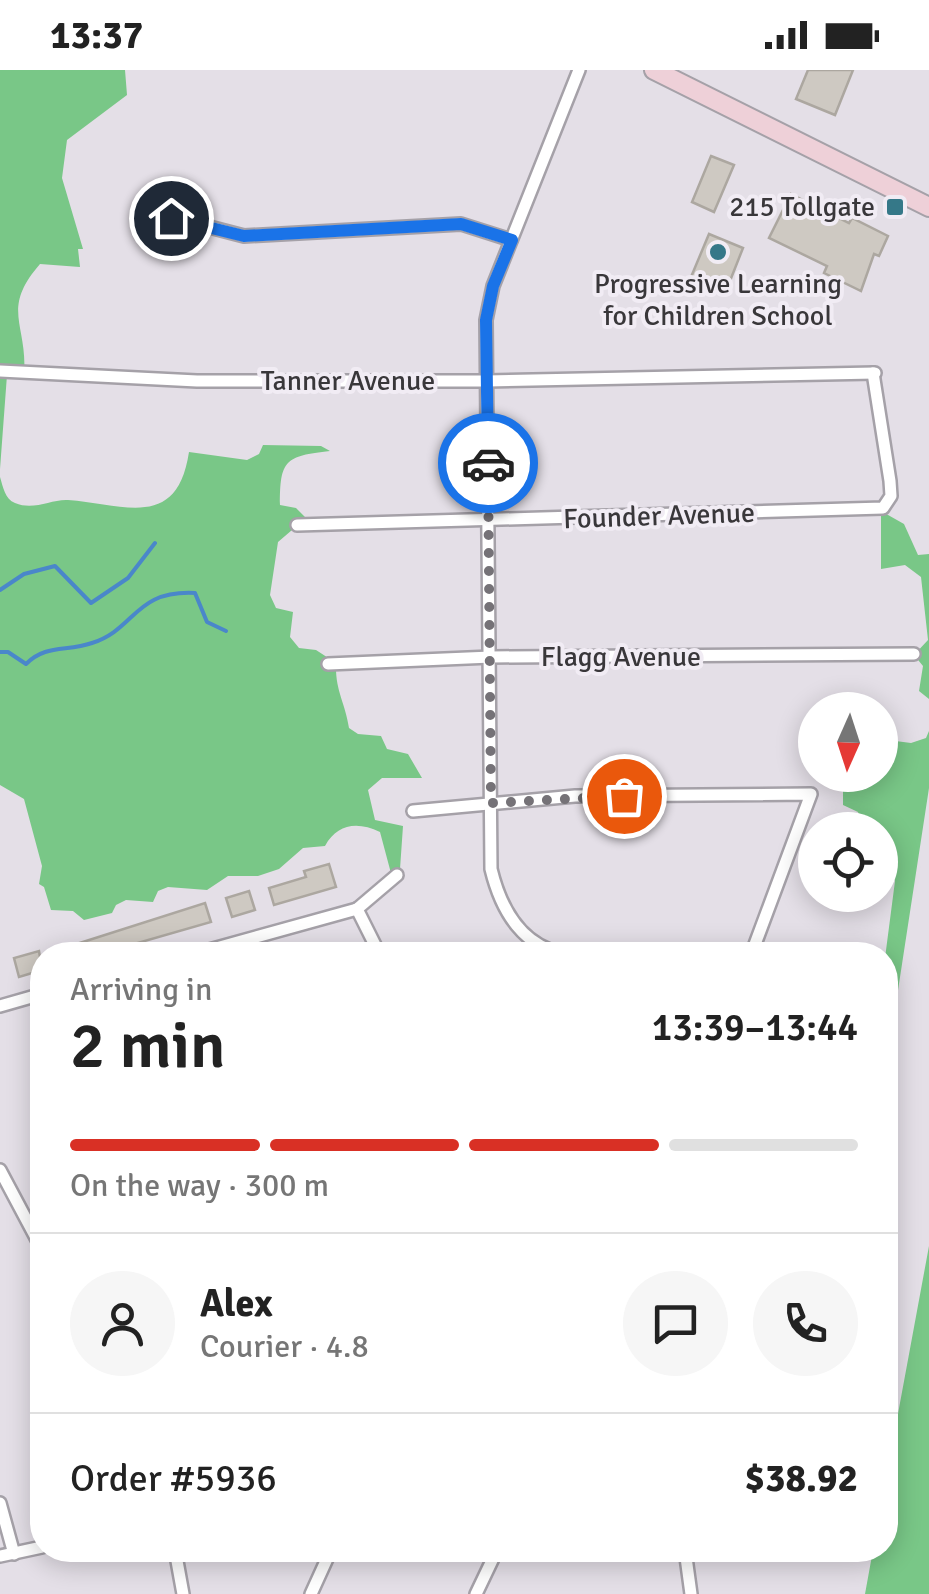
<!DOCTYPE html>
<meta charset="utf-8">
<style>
body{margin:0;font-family:Signika,sans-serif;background:#f6f6f6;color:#222;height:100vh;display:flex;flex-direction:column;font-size:38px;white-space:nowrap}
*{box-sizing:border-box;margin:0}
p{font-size:32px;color:#767676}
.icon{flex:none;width:55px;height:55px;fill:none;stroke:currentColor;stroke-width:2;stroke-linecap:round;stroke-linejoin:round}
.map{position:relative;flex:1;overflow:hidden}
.side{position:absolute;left:30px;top:872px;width:868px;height:620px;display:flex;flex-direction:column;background:#fff;border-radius:40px;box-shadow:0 5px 25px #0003}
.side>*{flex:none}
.needle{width:65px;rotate:183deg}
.tools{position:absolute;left:798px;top:622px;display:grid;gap:20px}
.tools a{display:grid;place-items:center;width:100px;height:100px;border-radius:50%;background:#fff;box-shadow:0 5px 25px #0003;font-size:50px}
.pin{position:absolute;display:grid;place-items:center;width:85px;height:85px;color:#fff;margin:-42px;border:5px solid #fff;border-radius:50%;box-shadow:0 2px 10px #0007}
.courier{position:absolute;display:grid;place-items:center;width:100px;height:100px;margin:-50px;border:8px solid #1a73e8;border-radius:50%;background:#fff;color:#222;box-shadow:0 2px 12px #0007}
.headline em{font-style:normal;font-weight:600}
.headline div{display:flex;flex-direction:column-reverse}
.headline{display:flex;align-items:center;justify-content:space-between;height:170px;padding:0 40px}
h1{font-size:65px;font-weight:600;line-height:75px}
.bar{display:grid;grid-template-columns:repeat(4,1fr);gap:15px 10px;align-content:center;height:120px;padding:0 40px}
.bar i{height:12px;border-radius:8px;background:#e0e0e0}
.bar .active{background:#d93025}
.bar p{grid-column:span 4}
.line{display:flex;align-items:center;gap:25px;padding:0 40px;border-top:2px solid #e0e0e0}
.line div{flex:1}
.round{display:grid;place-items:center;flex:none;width:105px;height:105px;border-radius:52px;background:#f6f6f6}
.status{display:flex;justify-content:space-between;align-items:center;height:70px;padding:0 50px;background:#fff;direction:ltr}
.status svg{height:28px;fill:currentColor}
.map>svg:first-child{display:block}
.forest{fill:#79c787}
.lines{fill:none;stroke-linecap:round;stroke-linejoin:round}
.stream{stroke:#4a87ca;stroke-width:4}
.building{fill:#cec9c2;stroke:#aca7a0;stroke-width:2.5}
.minor-casing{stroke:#a5a1a8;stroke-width:16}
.secondary-casing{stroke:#a5a1a8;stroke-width:22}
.minor{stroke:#fff;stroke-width:11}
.secondary{stroke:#eed0d8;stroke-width:18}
.done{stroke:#757277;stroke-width:10;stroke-dasharray:0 18}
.route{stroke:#1a73e8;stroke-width:12}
.poi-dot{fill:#357888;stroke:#f1ecf4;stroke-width:4}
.labels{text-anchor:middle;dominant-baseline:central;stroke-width:8;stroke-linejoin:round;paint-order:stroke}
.poi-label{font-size:28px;fill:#39373a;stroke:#f1ecf4;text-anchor:end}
.street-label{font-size:28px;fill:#39373a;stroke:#f1ecf4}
</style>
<div class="status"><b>13:37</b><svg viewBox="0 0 49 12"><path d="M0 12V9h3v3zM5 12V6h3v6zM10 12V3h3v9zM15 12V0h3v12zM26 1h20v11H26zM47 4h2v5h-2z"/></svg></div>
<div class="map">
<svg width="929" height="1524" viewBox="0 0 929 1524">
<rect width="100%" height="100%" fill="#e4dfe7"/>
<g class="forest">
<path d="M0 0H125L127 25 67 70 62 108 83 179H78L80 197 40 194C0 240 28 254 24 305H7L0 399Z"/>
<path d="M263 375 321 376 330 381C285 386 280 390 280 435L296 438 306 448 278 472 270 525 276 538 293 542 290 567 299 578 316 580 336 593C335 621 345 632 349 658L358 664 381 666 387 679 408 684 422 708H382L368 720 375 750 403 756 400 799 392 807 380 762C357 751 337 754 325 776L303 778 279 799 258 806H228L207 820 168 817 158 821 153 832 126 830 116 835 112 843 84 850 73 841 51 840 44 817 39 814 42 796 24 729 0 715V407C3 417 5 429 15 433 34 441 51 429 68 430 124 434 177 461 189 382L247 390 259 384Z"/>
<polygon points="881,441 904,454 918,485 929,484 929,629 919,621 923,596 914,585 928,570 921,507 905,495 881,499"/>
<polygon points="929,661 929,718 885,1005 885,888 895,811 887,800 880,799 880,760 864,760 858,742 843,735 843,719 867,716 885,705 888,690 880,669 911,673 926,668"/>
<polygon points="929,1176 929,1524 865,1524 873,1480 885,1480 885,1414"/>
</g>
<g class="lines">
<g class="stream">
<polyline points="0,520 24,504 55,496 91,533 128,508 155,473"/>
<path d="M0 582H8L26 594C46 574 66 582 92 573 136 559 134 520 195 523L207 552 226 561"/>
</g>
</g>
<g class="building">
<polygon points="808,0 853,0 835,45 796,29"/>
<polygon points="711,86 734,95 714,142 692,132"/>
<polygon points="791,124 849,153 852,148 888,166 879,186 874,184 861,221 824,203 827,196 769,168"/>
<polygon points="709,164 743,178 726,221 691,207"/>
<polygon points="329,794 336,817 274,835 269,818 306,807 304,801"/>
<polygon points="249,821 255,840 232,847 226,828"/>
<polygon points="205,833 211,852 96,885 42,885"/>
<polygon points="39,881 42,900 19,907 14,888"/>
</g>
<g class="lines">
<defs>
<g id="minor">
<polyline points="171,147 244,166 461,154 511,170"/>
<polyline points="0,301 197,311 487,311 875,303"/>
<polyline points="297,455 883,438 891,426 890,411 873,303"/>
<polyline points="328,594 491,587 914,584"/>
<polyline points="413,741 575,726 811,724 751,885"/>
<polyline points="357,839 397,805"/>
<polyline points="357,839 380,885"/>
<polyline points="191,885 357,839"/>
<path d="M571 885C523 880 501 840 491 799L486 250 493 216 579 0"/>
<polyline points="0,936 42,924"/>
<polyline points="0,1100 42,1179"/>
<polyline points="0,1433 14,1484"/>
<polyline points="175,1480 183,1524"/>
<polyline points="685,1480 691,1524"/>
<polyline points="0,1486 42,1477"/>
<polyline points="311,1524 331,1480"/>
<polyline points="476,1524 497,1480"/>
</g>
<polyline id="secondary" points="654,0 929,137"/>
</defs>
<use href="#minor" class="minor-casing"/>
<use href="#secondary" class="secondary-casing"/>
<use href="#minor" class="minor"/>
<use href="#secondary" class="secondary"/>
</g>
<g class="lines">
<polyline class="done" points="488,393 491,733 624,726"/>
<polyline class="route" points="171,148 244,166 461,154 512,170 493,216 486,250 488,393"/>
</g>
<g class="poi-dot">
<rect x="885" y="127" width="20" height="20" rx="5"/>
<circle cx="718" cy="182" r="10"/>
</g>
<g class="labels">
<g class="poi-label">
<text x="875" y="137">215 Tollgate</text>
<text x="718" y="214" text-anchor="middle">Progressive Learning<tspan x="718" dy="32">for Children School</tspan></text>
</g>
<g class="street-label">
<text x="348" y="311">Tanner Avenue</text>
<text transform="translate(659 446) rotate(-2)">Founder Avenue</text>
<text x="621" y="587">Flagg Avenue</text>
</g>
</g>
</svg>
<div class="tools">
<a><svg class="needle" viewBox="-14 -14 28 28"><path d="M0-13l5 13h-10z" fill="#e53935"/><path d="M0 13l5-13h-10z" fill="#767676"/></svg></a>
<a><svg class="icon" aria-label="locate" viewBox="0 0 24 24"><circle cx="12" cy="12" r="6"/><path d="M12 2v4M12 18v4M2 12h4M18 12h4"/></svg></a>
</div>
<div class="pin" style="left:624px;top:726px;background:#ea580c"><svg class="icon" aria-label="bag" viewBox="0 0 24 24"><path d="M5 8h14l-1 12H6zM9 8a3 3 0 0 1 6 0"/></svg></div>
<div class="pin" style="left:171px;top:148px;background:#1f2937"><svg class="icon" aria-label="home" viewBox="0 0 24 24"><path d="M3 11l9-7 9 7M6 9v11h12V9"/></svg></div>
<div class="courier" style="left:488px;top:393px"><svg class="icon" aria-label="car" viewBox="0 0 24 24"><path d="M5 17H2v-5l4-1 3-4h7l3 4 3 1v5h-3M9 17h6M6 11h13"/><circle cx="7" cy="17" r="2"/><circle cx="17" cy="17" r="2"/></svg></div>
<section class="side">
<div class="headline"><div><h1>2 min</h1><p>Arriving in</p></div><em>13:39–13:44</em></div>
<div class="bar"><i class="active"></i><i class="active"></i><i class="active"></i><i></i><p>On the way · 300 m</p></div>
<div class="line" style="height:180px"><a class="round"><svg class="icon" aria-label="person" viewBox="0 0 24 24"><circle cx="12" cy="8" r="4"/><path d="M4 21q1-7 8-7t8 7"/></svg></a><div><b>Alex</b><p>Courier · 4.8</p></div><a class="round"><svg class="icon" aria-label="chat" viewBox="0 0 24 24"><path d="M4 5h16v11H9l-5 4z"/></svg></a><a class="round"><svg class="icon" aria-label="phone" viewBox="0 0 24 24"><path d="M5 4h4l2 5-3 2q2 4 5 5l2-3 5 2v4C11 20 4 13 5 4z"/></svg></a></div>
<div class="line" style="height:130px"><div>Order #5936</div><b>$38.92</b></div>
</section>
</div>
